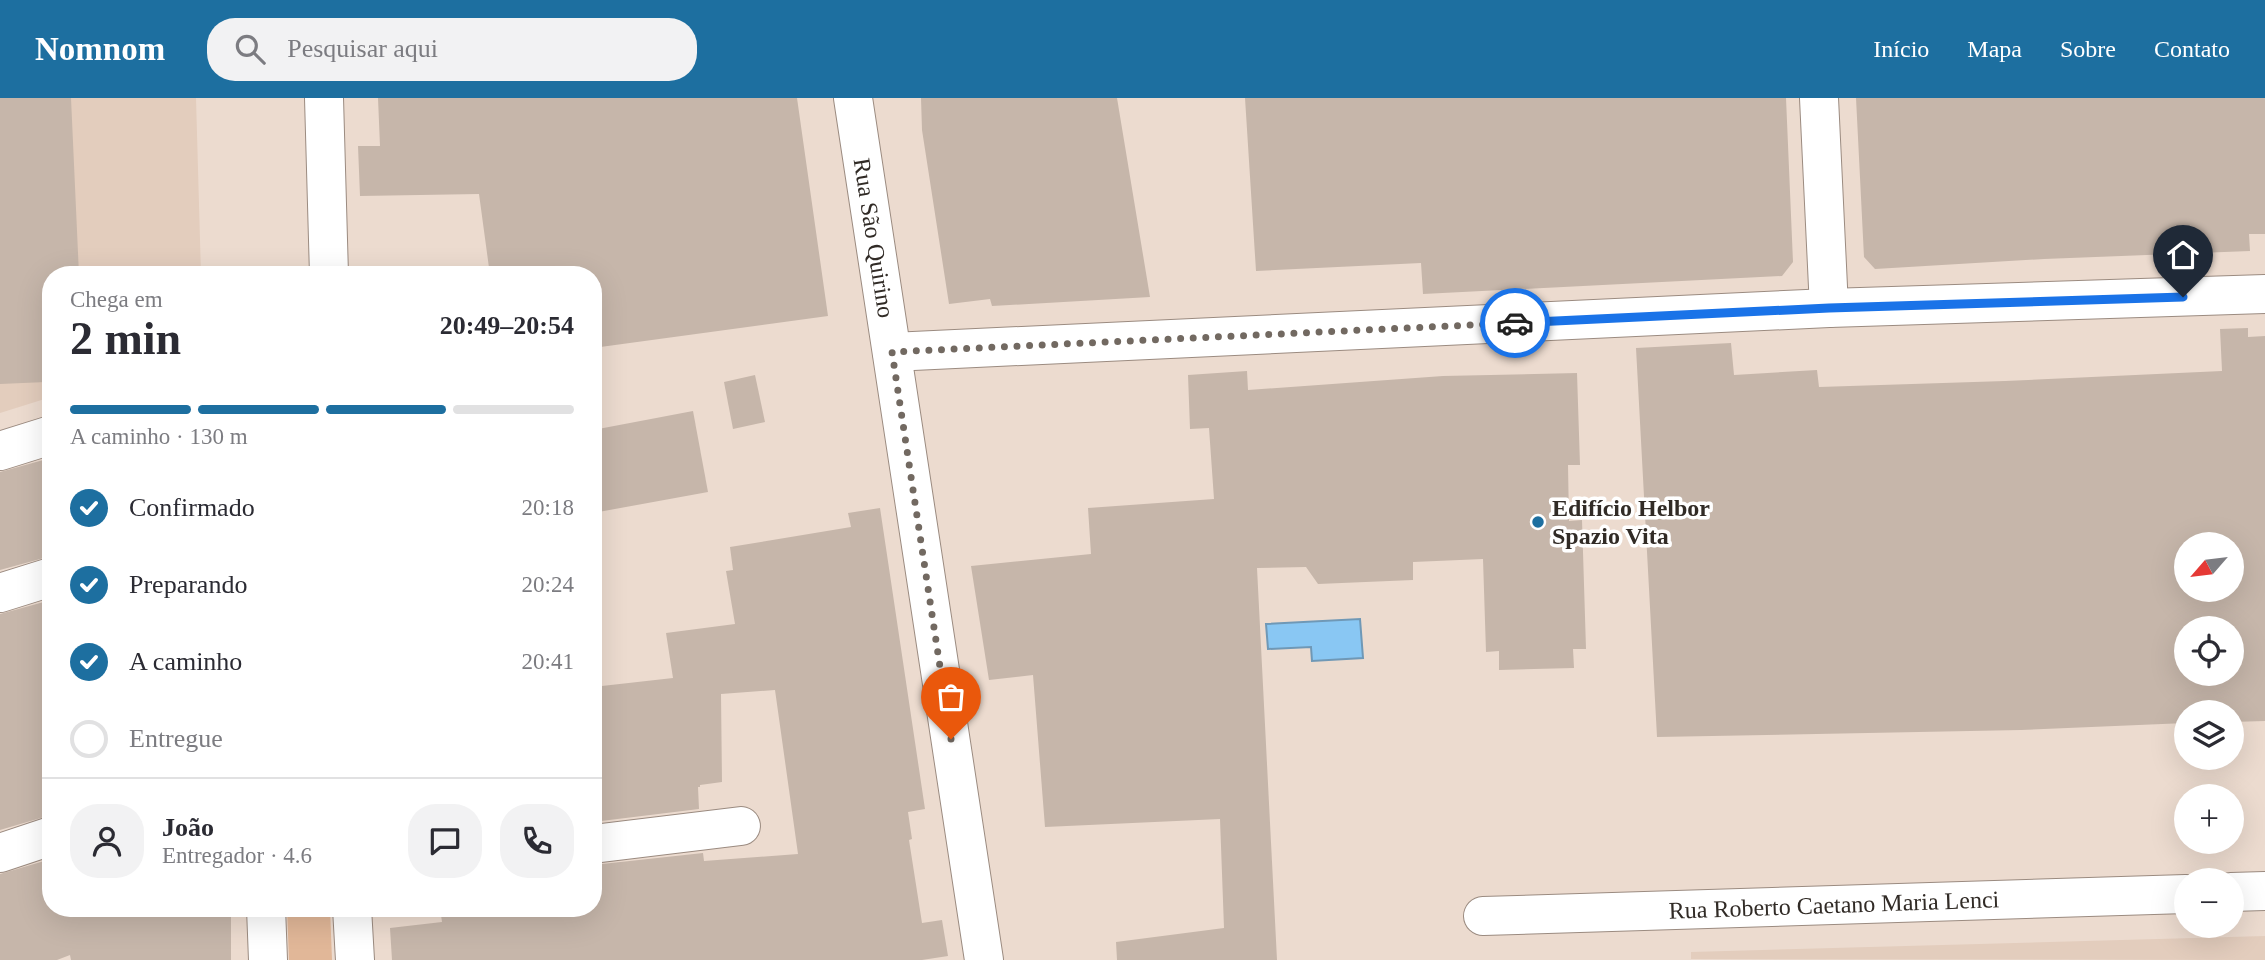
<!DOCTYPE html>
<html lang="pt">
<meta charset="utf-8">
<style>
body{margin:0;font-family:"Times New Roman",serif;background:#f2f2f3;color:#2b2b33;height:100vh;display:flex;flex-direction:column;font-size:26px;white-space:nowrap}
*{box-sizing:border-box;margin:0}
p{font-size:23px;color:#7c7c81}
.icon{flex:none;width:38px;height:38px;fill:none;stroke:currentColor;stroke-width:2;stroke-linecap:round;stroke-linejoin:round}
.map{position:relative;flex:1;overflow:hidden}
.sheet{position:absolute;left:42px;top:168px;width:560px;height:651px;display:flex;flex-direction:column;background:#fff;border-radius:28px;box-shadow:0 7px 28px #0002}
.sheet>*{flex:none}
.needle{width:46px;rotate:242deg}
.fabs{position:absolute;left:2174px;top:434px;display:grid;gap:14px}
.fabs a{display:grid;place-items:center;width:70px;height:70px;border-radius:50%;background:#fff;box-shadow:0 7px 28px #0002;font-size:35px}
.pin{position:absolute;display:grid;place-items:center;width:60px;height:60px;color:#fff;margin:-72px -30px;border-radius:50% 50% 50% 0;rotate:-45deg;box-shadow:0 0 7px #0007}
.pin .icon{rotate:45deg}
.courier{position:absolute;display:grid;place-items:center;width:70px;height:70px;margin:-35px;border:5px solid #1a73e8;border-radius:50%;background:#fff;color:#222;box-shadow:0 2px 9px #0007}
.headline em{font-style:normal;font-weight:800}
.headline div{display:flex;flex-direction:column-reverse}
.headline{display:flex;align-items:center;justify-content:space-between;height:119px;padding:0 28px}
h1{font-size:46px;font-weight:800;line-height:52px}
.bar{display:grid;grid-template-columns:repeat(4,1fr);gap:10px 7px;align-content:center;height:84px;padding:0 28px}
.bar i{height:9px;border-radius:5px;background:#e1e1e2}
.bar .selected{background:#1d6fa0}
.bar p{grid-column:span 4}
.line{display:flex;align-items:center;gap:18px;padding:0 28px;border-top:2px solid #e1e1e2}
.line div{flex:1}
.round{display:grid;place-items:center;flex:none;width:74px;height:74px;border-radius:28px;background:#f2f2f3}
ol{padding:0 28px;list-style:none}
li{display:flex;align-items:center;gap:21px;height:77px}
li p{margin-inline-start:auto}
li .icon{padding:7px;border-radius:50%;background:#1d6fa0;color:#fff;stroke-width:4}
li:last-child{color:#7c7c81}
li i{width:38px;height:38px;border:4px solid #e1e1e2;border-radius:50%}
header{display:flex;align-items:center;gap:42px;box-sizing:border-box;height:98px;padding:0 35px;background:#1d6fa0;color:#fff}
header strong{font-size:33px}
nav{display:flex;gap:38px;margin-inline-start:auto;font-size:24px}
.search{width:490px;height:63px;background:#f2f2f3;display:flex;align-items:center;gap:18px;box-sizing:border-box;padding:0 24px;border-radius:28px;color:#7c7c81;font-size:26px}
.map>svg:first-child{display:block}
.built{fill:#e3cdbd}
.green{fill:#e1b798}
.water{fill:#89c7f3;stroke:#6f98b6;stroke-width:2}
.building{fill:#c6b6aa;fill-rule:evenodd}
.lines{fill:none;stroke-linecap:round;stroke-linejoin:round}
.minor-casing{stroke:#9b8b80;stroke-width:40}
.tertiary-casing{stroke:#9b8b80;stroke-width:40}
.minor{stroke:#fff;stroke-width:38}
.tertiary{stroke:#fff;stroke-width:38}
.done{stroke:#726961;stroke-width:7;stroke-dasharray:0 12.6}
.route{stroke:#1a73e8;stroke-width:9}
.poi-dot{fill:#1d6fa0;stroke:#fff;stroke-width:2.5}
.labels{text-anchor:middle;dominant-baseline:central;stroke-width:7;stroke-linejoin:round;paint-order:stroke}
.street-label{font-size:24px;fill:#312b26;stroke:#fff}
.poi-label{font-size:24px;font-weight:bold;fill:#312b26;stroke:#fff;text-anchor:start}
</style>
<header>
<strong>Nomnom</strong>
<div class="search"><svg class="icon" aria-label="search" viewBox="0 0 24 24"><circle cx="10" cy="10" r="6"/><path d="M15 15l6 6"/></svg>Pesquisar aqui</div>
<nav><a>Início</a><a>Mapa</a><a>Sobre</a><a>Contato</a></nav>
</header>
<div class="map">
<svg width="2265" height="862" viewBox="0 0 2265 862">
<rect width="100%" height="100%" fill="#ecdbcf"/>
<g class="built">
<polygon points="0,0 196,0 201,177 51,177 51,299 0,315"/>
<polygon points="2265,838 2265,862 1691,861 1691,854"/>
</g>
<polygon class="green" points="287,810 330,810 332,862 289,862"/>
<polygon class="water" points="1360,521 1363,560 1312,563 1311,549 1268,551 1266,526"/>
<g class="building">
<polygon points="0,0 71,0 79,177 51,177 51,259 45,260 46,284 0,286"/>
<polygon points="378,0 797,0 828,218 593,250 593,177 490,177 479,96 360,98 358,48 380,48"/>
<polygon points="921,0 1117,0 1150,199 992,208 990,201 949,206 922,32"/>
<polygon points="1245,0 1786,0 1793,164 1782,178 1423,196 1421,165 1256,173"/>
<polygon points="1856,0 2265,0 2265,136 2249,136 2250,153 2044,161 1875,171 1864,159"/>
<path d="M2248 230V239L2265 238V623L2231 624V614H2186V625L2021 632 1657 639 1636 250 1731 245 1734 277 1817 272 1819 289 2005 283 2222 273 2220 231ZM2186 446H2231V492H2186ZM2186 530H2231V576H2186Z"/>
<polygon points="1247,273 1248,292 1443,278 1577,275 1580,367 1568,367 1569,423 1582,422 1586,551 1573,551 1574,570 1499,572 1499,553 1486,554 1483,461 1413,464 1413,482 1318,486 1306,469 1257,470 1277,862 1117,862 1116,844 1224,830 1220,721 1045,729 1033,577 989,582 971,468 1091,456 1088,410 1214,401 1209,330 1190,331 1188,277"/>
<polygon points="755,277 765,324 733,331 724,284"/>
<polygon points="693,313 708,394 593,415 593,332"/>
<polygon points="47,361 51,372 51,458 0,472 0,374"/>
<polygon points="880,410 925,711 908,714 912,741 909,742 922,825 942,822 948,858 922,862 392,862 390,830 442,824 440,810 593,810 593,767 703,755 704,763 798,756 775,592 721,596 722,684 700,687 700,689 698,689 699,711 593,724 593,589 673,580 666,535 735,526 726,473 733,472 730,449 851,429 848,415"/>
<polygon points="51,502 51,717 0,732 0,516"/>
<polygon points="51,761 51,810 231,810 231,862 71,862 70,857 57,862 0,862 0,776"/>
</g>
<g class="lines">
<defs>
<g id="minor">
<polyline points="324,0 329,177"/>
<polyline points="1819,0 1829,210"/>
<polyline points="892,254 1829,210 2265,196"/>
<polyline points="0,353 51,337"/>
<polyline points="0,495 51,479"/>
<polyline points="593,746 741,728"/>
<polyline points="0,755 51,738"/>
<polyline points="2231,794 2265,793"/>
<polyline points="266,810 268,862"/>
<polyline points="352,810 355,862"/>
<polyline points="1483,818 2186,796"/>
</g>
<polyline id="tertiary" points="853,0 984,862"/>
</defs>
<use href="#minor" class="minor-casing"/>
<use href="#tertiary" class="tertiary-casing"/>
<use href="#minor" class="minor"/>
<use href="#tertiary" class="tertiary"/>
</g>
<g class="lines">
<polyline class="done" points="951,641 892,254 1515,225"/>
<polyline class="route" points="1515,225 1829,210 2183,199"/>
</g>
<circle class="poi-dot" cx="1538" cy="424" r="7"/>
<g class="labels">
<g class="street-label">
<text transform="translate(874 140) rotate(81)">Rua São Quirino</text>
<text transform="translate(1834 807) rotate(-2)">Rua Roberto Caetano Maria Lenci</text>
</g>
<g class="poi-label">
<text x="1552" y="410">Edifício Helbor<tspan x="1552" dy="28">Spazio Vita</tspan></text>
</g>
</g>
</svg>
<div class="fabs">
<a><svg class="needle" viewBox="-14 -14 28 28"><path d="M0-13l5 13h-10z" fill="#e53935"/><path d="M0 13l5-13h-10z" fill="#7c7c81"/></svg></a>
<a><svg class="icon" aria-label="locate" viewBox="0 0 24 24"><circle cx="12" cy="12" r="6"/><path d="M12 2v4M12 18v4M2 12h4M18 12h4"/></svg></a>
<a><svg class="icon" aria-label="layers" viewBox="0 0 24 24"><path d="M12 4l9 5-9 5-9-5zM3 14l9 5 9-5"/></svg></a>
<a>+</a>
<a>−</a>
</div>
<div class="pin" style="left:951px;top:641px;background:#ea580c"><svg class="icon" aria-label="bag" viewBox="0 0 24 24"><path d="M5 8h14l-1 12H6zM9 8a3 3 0 0 1 6 0"/></svg></div>
<div class="pin" style="left:2183px;top:199px;background:#1f2937"><svg class="icon" aria-label="home" viewBox="0 0 24 24"><path d="M3 11l9-7 9 7M6 9v11h12V9"/></svg></div>
<div class="courier" style="left:1515px;top:225px"><svg class="icon" aria-label="car" viewBox="0 0 24 24"><path d="M5 17H2v-5l4-1 3-4h7l3 4 3 1v5h-3M9 17h6M6 11h13"/><circle cx="7" cy="17" r="2"/><circle cx="17" cy="17" r="2"/></svg></div>
<section class="sheet">
<div class="headline"><div><h1>2 min</h1><p>Chega em</p></div><em>20:49–20:54</em></div>
<div class="bar"><i class="selected"></i><i class="selected"></i><i class="selected"></i><i></i><p>A caminho · 130 m</p></div>
<ol>
<li><svg class="icon" aria-label="check" viewBox="0 0 24 24"><path d="M5 12l5 5 9-10"/></svg>Confirmado<p>20:18</p></li>
<li><svg class="icon" aria-label="check" viewBox="0 0 24 24"><path d="M5 12l5 5 9-10"/></svg>Preparando<p>20:24</p></li>
<li><svg class="icon" aria-label="check" viewBox="0 0 24 24"><path d="M5 12l5 5 9-10"/></svg>A caminho<p>20:41</p></li>
<li><i></i>Entregue</li>
</ol>
<div class="line" style="height:126px"><a class="round"><svg class="icon" aria-label="person" viewBox="0 0 24 24"><circle cx="12" cy="8" r="4"/><path d="M4 21q1-7 8-7t8 7"/></svg></a><div><b>João</b><p>Entregador · 4.6</p></div><a class="round"><svg class="icon" aria-label="chat" viewBox="0 0 24 24"><path d="M4 5h16v11H9l-5 4z"/></svg></a><a class="round"><svg class="icon" aria-label="phone" viewBox="0 0 24 24"><path d="M5 4h4l2 5-3 2q2 4 5 5l2-3 5 2v4C11 20 4 13 5 4z"/></svg></a></div>
</section>
</div>
